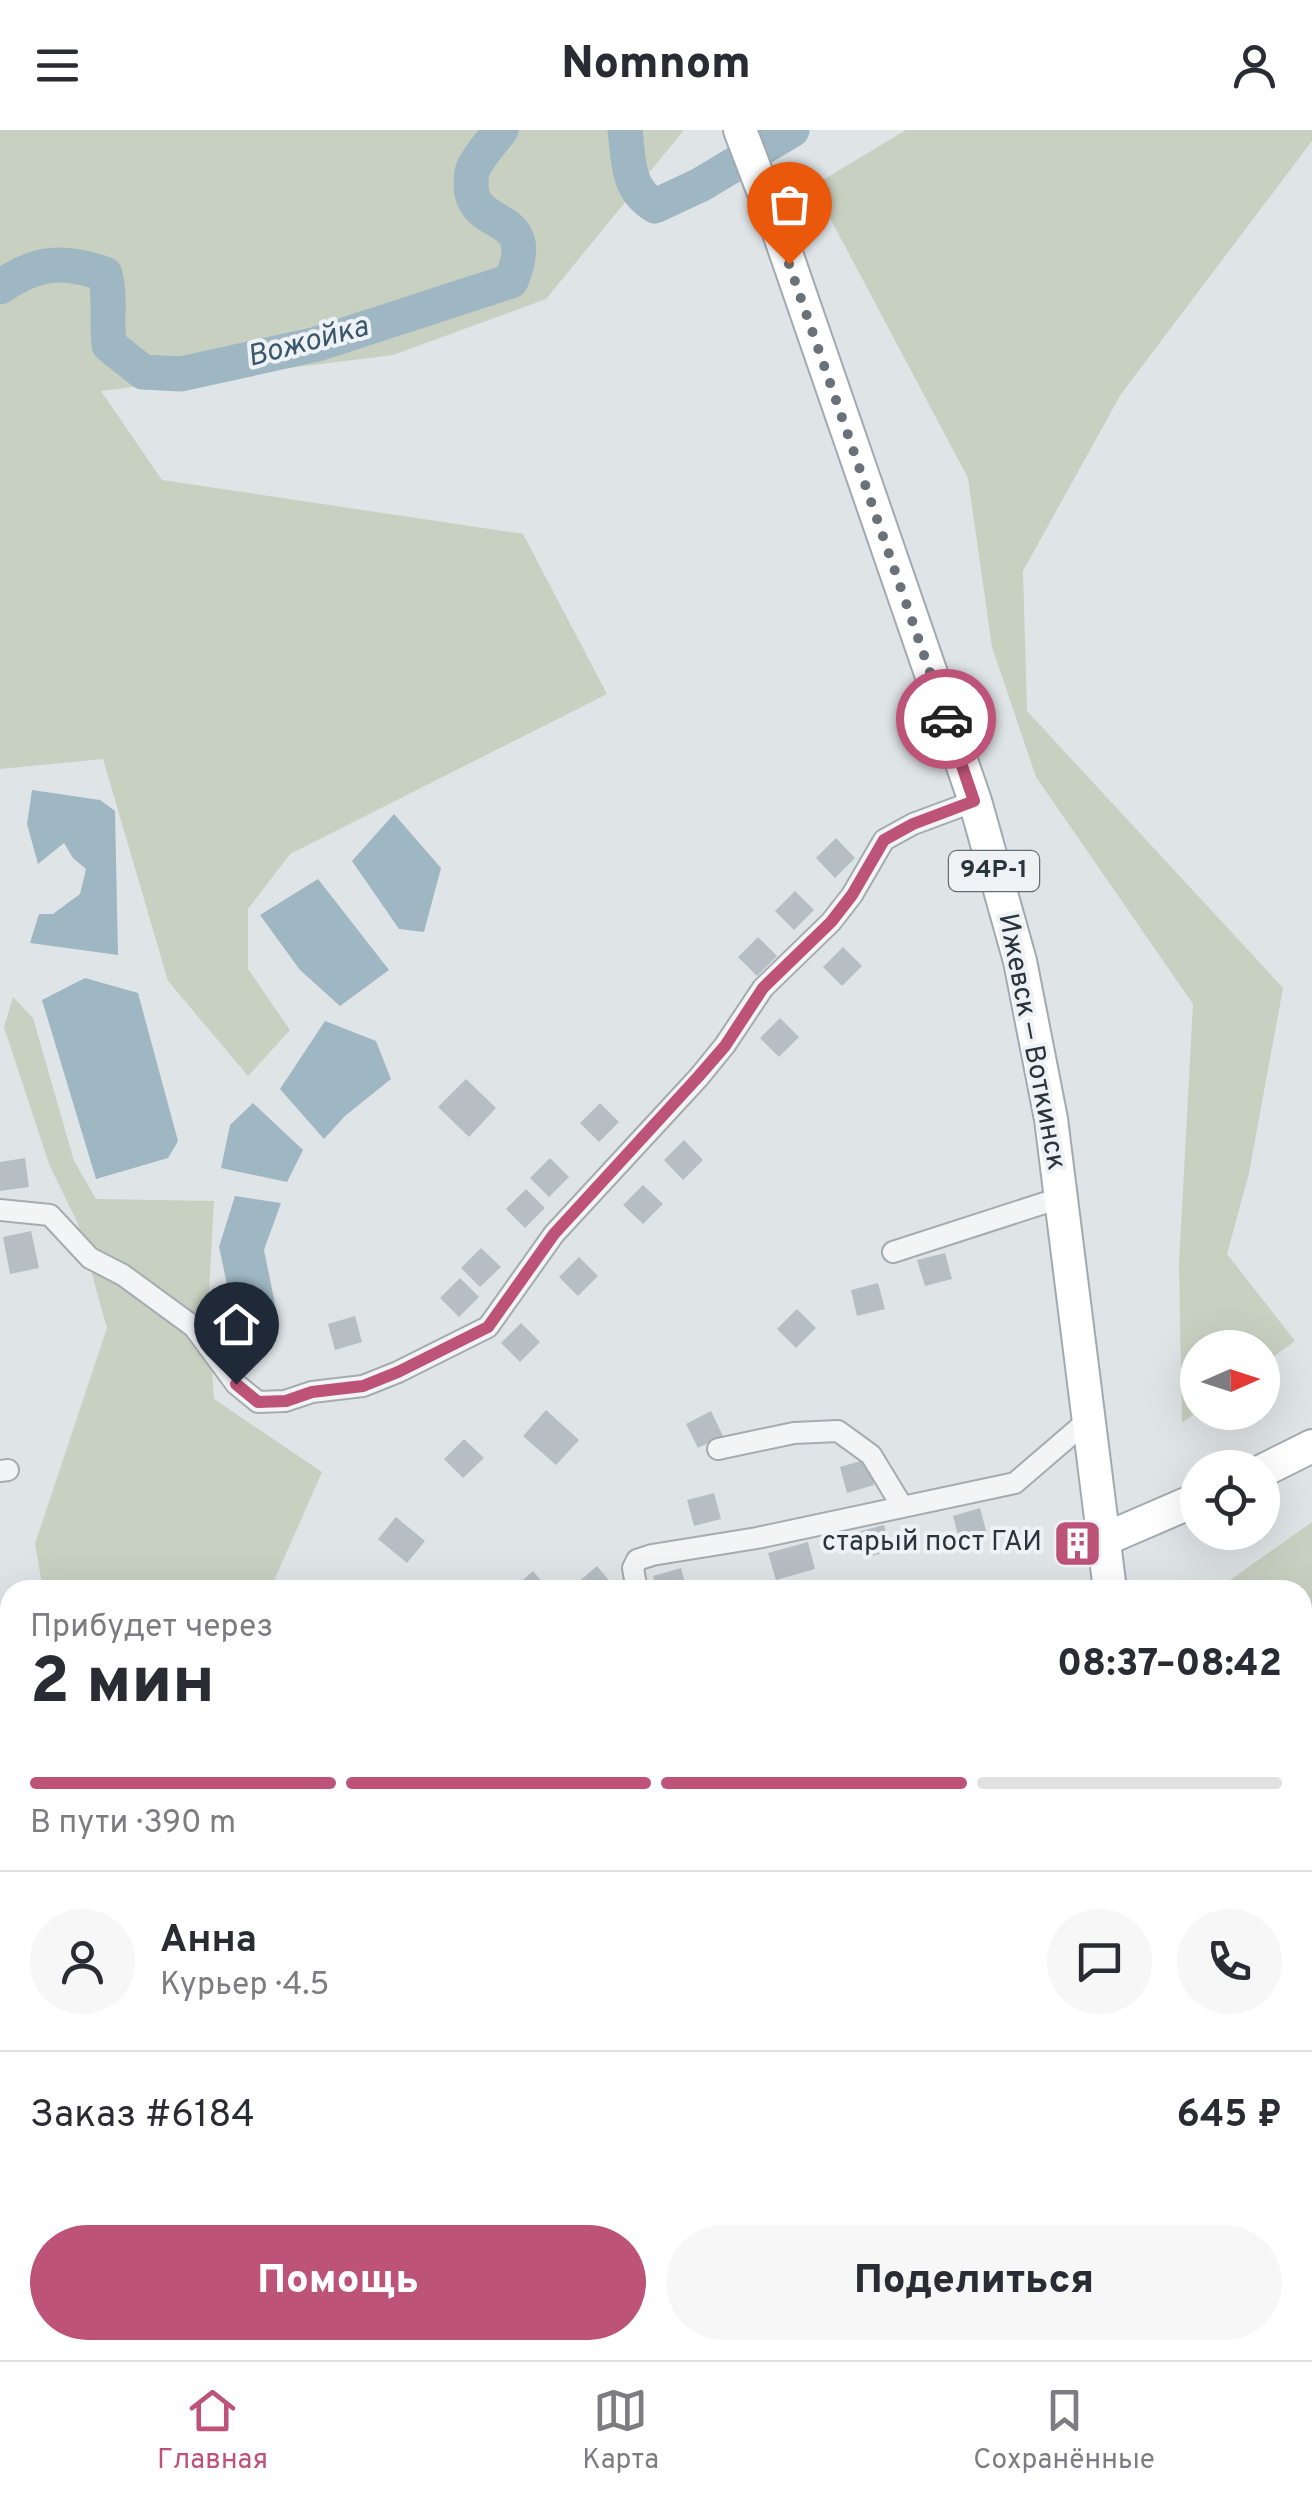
<!DOCTYPE html>
<html lang="ru">
<meta charset="utf-8">
<style>
body{margin:0;font-family:Overpass,sans-serif;background:#f7f7f7;color:#2b2b33;height:100vh;display:flex;flex-direction:column;font-size:38px;white-space:nowrap}
*{box-sizing:border-box;margin:0}
p{font-size:32px;color:#7c7c81}
.icon{flex:none;width:55px;height:55px;fill:none;stroke:currentColor;stroke-width:2;stroke-linecap:round;stroke-linejoin:round}
.map{position:relative;flex:1;overflow:hidden}
.sheet{position:absolute;left:0px;top:1450px;width:1312px;height:780px;display:flex;flex-direction:column;background:#fff;border-radius:30px 30px 0 0;box-shadow:0 10px 40px #0002}
.sheet>*{flex:none}
.needle{width:65px;rotate:87deg}
.tools{position:absolute;left:1180px;top:1200px;display:grid;gap:20px}
.tools a{display:grid;place-items:center;width:100px;height:100px;border-radius:50%;background:#fff;box-shadow:0 10px 40px #0002;font-size:50px}
.pin{position:absolute;display:grid;place-items:center;width:85px;height:85px;color:#fff;margin:-102px -42px;border-radius:50% 50% 50% 0;rotate:-45deg;box-shadow:0 0 10px #0007}
.pin .icon{rotate:45deg}
.courier{position:absolute;display:grid;place-items:center;width:100px;height:100px;margin:-50px;border:8px solid #bd5376;border-radius:50%;background:#fff;color:#222;box-shadow:0 2px 12px #0007}
.overview em{font-style:normal;font-weight:800}
.overview div{display:flex;flex-direction:column-reverse}
.overview{display:flex;align-items:center;justify-content:space-between;height:170px;padding:0 30px}
h1{font-size:65px;font-weight:800;line-height:75px}
.bar{display:grid;grid-template-columns:repeat(4,1fr);gap:15px 10px;align-content:center;height:120px;padding:0 30px}
.bar i{height:12px;border-radius:8px;background:#e1e1e2}
.bar .current{background:#bd5376}
.bar p{grid-column:span 4}
.line{display:flex;align-items:center;gap:25px;padding:0 30px;border-top:2px solid #e1e1e2}
.line div{flex:1}
.round{display:grid;place-items:center;flex:none;width:105px;height:105px;border-radius:52px;background:#f7f7f7}
.cta{display:flex;gap:20px;margin-top:auto;padding:20px 30px}
.cta a{flex:1;height:115px;border-radius:60px;background:#bd5376;color:#fff;font-size:40px;font-weight:800;line-height:115px;text-align:center}
.cta a+a{background:#f7f7f7;color:#2b2b33}
header{display:flex;justify-content:space-between;align-items:center;height:130px;padding:0 30px;background:#fff;font-size:45px;font-weight:800}
.dock{display:flex;justify-content:space-around;align-items:center;height:140px;border-top:2px solid #e1e1e2;background:#fff;font-size:28px;color:#7c7c81}
.dock a{display:grid;justify-items:center;gap:5px}
.dock .current{color:#bd5376}
.map>svg:first-child{display:block}
.green{fill:#c8d0c1}
.water{fill:#9eb7c3}
.lines{fill:none;stroke-linecap:round;stroke-linejoin:round}
.river{stroke:#9eb7c3;stroke-width:35}
.building{fill:#b7bec3}
.street-casing{stroke:#a5acb0;stroke-width:24}
.secondary-casing{stroke:#a5acb0;stroke-width:34}
.primary-casing{stroke:#a0aab1;stroke-width:36}
.street{stroke:#f2f4f6;stroke-width:20}
.secondary{stroke:#fff;stroke-width:30}
.primary{stroke:#fff;stroke-width:32}
.done{stroke:#697278;stroke-width:10;stroke-dasharray:0 18}
.route{stroke:#bd5376;stroke-width:12}
.labels{text-anchor:middle;dominant-baseline:central;stroke-width:8;stroke-linejoin:round;paint-order:stroke}
.shield{fill:#eff2f5;stroke:#656d74;stroke-width:2.5}
.shield-label{font-size:25px;font-weight:bold;fill:#2a343c}
.street-label{font-size:28px;fill:#2a343c;stroke:#eff2f5}
.poi-label{font-size:28px;fill:#2a343c;stroke:#eff2f5;text-anchor:end}
.water-label{font-size:30px;font-style:italic;fill:#39586b;stroke:#eff2f5}
</style>
<header><svg class="icon" aria-label="menu" viewBox="0 0 24 24"><path d="M4 6h16M4 12h16M4 18h16"/></svg>Nomnom<svg class="icon" aria-label="person" viewBox="0 0 24 24"><circle cx="12" cy="8" r="4"/><path d="M4 21q1-7 8-7t8 7"/></svg></header>
<div class="map">
<svg width="1312" height="2230" viewBox="0 0 1312 2230">
<rect width="100%" height="100%" fill="#dfe4e7"/>
<g class="green">
<polygon points="0,0 684,0 546,169 393,225 101,261 162,350 523,404 607,564 290,724 248,779 248,839 290,900 248,946 168,851 103,629 0,639"/>
<polygon points="906,0 1312,0 1312,11 1121,264 1023,441 1027,581 1283,858 1249,1043 1227,1124 1295,1211 1263,1234 1262,1218 1198,1218 1197,1282 1182,1293 1179,1134 1193,874 1036,647 992,517 968,348 813,56"/>
<polygon points="13,867 33,888 74,1031 96,1069 214,1071 208,1179 214,1269 322,1342 270,1460 43,1460 35,1414 107,1198 78,1094 49,1034 4,897"/>
<polygon points="1312,1392 1312,1794 1303,1801 1302,1460 1216,1460"/>
<polygon points="174,2220 275,2220 277,2230 176,2230"/>
</g>
<g class="water">
<polygon points="32,660 100,670 115,681 118,825 30,813 39,784 53,784 80,764 86,739 73,728 64,713 38,734 27,694"/>
<polygon points="394,684 441,738 424,802 399,799 352,731"/>
<polygon points="318,749 389,840 340,876 300,840 260,785"/>
<polygon points="85,848 138,863 178,1011 168,1028 96,1049 42,870"/>
<polygon points="325,891 376,911 391,949 345,986 324,1009 280,959"/>
<polygon points="253,973 303,1020 287,1052 221,1038 230,995"/>
<polygon points="235,1066 281,1073 264,1120 277,1184 234,1187 219,1117"/>
</g>
<g class="lines">
<g class="river">
<path d="M625 0C629 31 626 58 655 76L700 55 792 0"/>
<path d="M0 157C37 131 63 130 105 144 111 167 106 190 109 215L143 242 181 244 317 214 511 151C542 77 471 104 471 54 471 49 471 44 473 39 479 25 492 12 501 0"/>
</g>
</g>
<g class="building">
<polygon points="836,708 855,728 835,748 816,728"/>
<polygon points="795,761 814,780 794,800 775,781"/>
<polygon points="758,807 777,826 757,846 738,827"/>
<polygon points="843,817 862,836 842,856 823,837"/>
<polygon points="780,888 799,907 779,927 760,908"/>
<polygon points="466,949 496,978 469,1007 438,977"/>
<polygon points="600,973 619,992 599,1012 580,993"/>
<polygon points="684,1010 703,1030 683,1050 664,1030"/>
<polygon points="25,1028 29,1057 0,1061 0,1032"/>
<polygon points="550,1028 569,1047 549,1067 530,1048"/>
<polygon points="643,1055 663,1074 643,1094 623,1075"/>
<polygon points="526,1059 545,1078 525,1098 506,1079"/>
<polygon points="31,1101 39,1138 10,1144 3,1107"/>
<polygon points="481,1118 501,1137 480,1157 461,1138"/>
<polygon points="945,1123 952,1149 925,1156 917,1130"/>
<polygon points="579,1127 598,1146 578,1166 559,1147"/>
<polygon points="460,1148 479,1167 459,1187 440,1168"/>
<polygon points="878,1153 885,1179 857,1186 851,1160"/>
<polygon points="797,1179 816,1198 796,1218 777,1199"/>
<polygon points="355,1186 362,1212 335,1220 328,1194"/>
<polygon points="521,1193 540,1212 520,1232 501,1213"/>
<polygon points="546,1280 579,1310 556,1335 523,1306"/>
<polygon points="711,1281 723,1306 698,1318 686,1294"/>
<polygon points="464,1309 484,1328 463,1348 444,1329"/>
<polygon points="867,1329 874,1355 847,1363 840,1337"/>
<polygon points="714,1363 721,1389 694,1396 687,1370"/>
<polygon points="980,1378 987,1404 960,1412 953,1386"/>
<polygon points="396,1387 425,1411 407,1433 378,1409"/>
<polygon points="884,1395 891,1421 864,1428 857,1402"/>
<polygon points="1087,1398 1090,1424 1068,1427 1065,1401"/>
<polygon points="808,1412 815,1439 776,1450 768,1423"/>
<polygon points="597,1436 612,1454 606,1460 569,1460"/>
<polygon points="681,1438 687,1460 657,1460 653,1446"/>
<polygon points="533,1441 549,1460 520,1460 516,1456"/>
<polygon points="555,2220 580,2220 583,2230 553,2230 550,2221"/>
<polygon points="627,2220 651,2220 654,2230 614,2230 612,2225"/>
<polygon points="711,2220 755,2220 755,2221 728,2230 714,2230"/>
</g>
<g class="lines">
<defs>
<g id="street">
<polyline points="0,1080 50,1085 90,1128 123,1145 194,1197 236,1254 258,1272 285,1271 312,1262 363,1256 398,1242 488,1197 554,1104 699,947 725,915 763,858 831,792 852,765 884,710 913,694 975,671"/>
<polyline points="893,1122 1060,1068"/>
<polyline points="718,1319 794,1303 838,1301 871,1325 902,1376"/>
<polyline points="0,1341 8,1340"/>
<polyline points="637,1460 633,1438 637,1430 652,1425 757,1408 1015,1353 1087,1291"/>
<polyline points="0,1621 10,1619"/>
<polyline points="0,2137 10,2164"/>
<polyline points="31,2220 35,2230"/>
<polyline points="814,2230 823,2220"/>
</g>
<polyline id="secondary" points="1302,1907 1312,1909"/>
<g id="primary">
<polyline points="740,0 777,97 975,671 1020,831 1051,989 1110,1460"/>
<polyline points="1262,1341 1312,1316"/>
<polyline points="1103,1410 1198,1369"/>
<polyline points="1212,2220 1214,2230"/>
</g>
</defs>
<use href="#street" class="street-casing"/>
<use href="#secondary" class="secondary-casing"/>
<use href="#primary" class="primary-casing"/>
<use href="#street" class="street"/>
<use href="#secondary" class="secondary"/>
<use href="#primary" class="primary"/>
</g>
<g class="lines">
<polyline class="done" points="789,134 946,589"/>
<polyline class="route" points="236,1254 258,1272 286,1271 312,1262 363,1256 398,1242 488,1197 554,1104 698,947 725,916 763,858 831,792 852,765 884,710 913,694 974,671 946,589"/>
</g>
<defs>
<symbol id="building-square" viewBox="-11 -11 22 22"><rect x="-9" y="-9" width="18" height="18" rx="4" fill="#bd5376" stroke="#eff2f5"/><path d="M-4-6H4V6H1V3H-1V6H-4ZM-2.5-4.3h1.7v1.8h-1.7ZM.8-4.3h1.7v1.8H.8ZM-2.5-1h1.7V.8h-1.7ZM.8-1h1.7V.8H.8Z" fill="#fff"/></symbol>
</defs>
<g fill-rule="evenodd">
<use href="#building-square" x="1050" y="1386" width="55" height="55"/>
</g>
<g class="labels">
<rect class="shield" x="949" y="721" width="90" height="40" rx="8"/>
<g class="shield-label">
<text x="994" y="741">94Р-1</text>
</g>
<g class="street-label">
<text transform="translate(1031 912) rotate(79)">Ижевск — Воткинск</text>
</g>
<g class="poi-label">
<text x="1042" y="1413">старый пост ГАИ</text>
</g>
<g class="water-label">
<text transform="translate(308 213) rotate(-15)">Вожойка</text>
</g>
</g>
</svg>
<div class="tools">
<a><svg class="needle" viewBox="-14 -14 28 28"><path d="M0-13l5 13h-10z" fill="#e53935"/><path d="M0 13l5-13h-10z" fill="#7c7c81"/></svg></a>
<a><svg class="icon" aria-label="locate" viewBox="0 0 24 24"><circle cx="12" cy="12" r="6"/><path d="M12 2v4M12 18v4M2 12h4M18 12h4"/></svg></a>
</div>
<div class="pin" style="left:789px;top:134px;background:#ea580c"><svg class="icon" aria-label="bag" viewBox="0 0 24 24"><path d="M5 8h14l-1 12H6zM9 8a3 3 0 0 1 6 0"/></svg></div>
<div class="pin" style="left:236px;top:1254px;background:#1f2937"><svg class="icon" aria-label="home" viewBox="0 0 24 24"><path d="M3 11l9-7 9 7M6 9v11h12V9"/></svg></div>
<div class="courier" style="left:946px;top:589px"><svg class="icon" aria-label="car" viewBox="0 0 24 24"><path d="M5 17H2v-5l4-1 3-4h7l3 4 3 1v5h-3M9 17h6M6 11h13"/><circle cx="7" cy="17" r="2"/><circle cx="17" cy="17" r="2"/></svg></div>
<section class="sheet">
<div class="overview"><div><h1>2 мин</h1><p>Прибудет через</p></div><em>08:37–08:42</em></div>
<div class="bar"><i class="current"></i><i class="current"></i><i class="current"></i><i></i><p>В пути · 390 m</p></div>
<div class="line" style="height:180px"><a class="round"><svg class="icon" aria-label="person" viewBox="0 0 24 24"><circle cx="12" cy="8" r="4"/><path d="M4 21q1-7 8-7t8 7"/></svg></a><div><b>Анна</b><p>Курьер · 4.5</p></div><a class="round"><svg class="icon" aria-label="chat" viewBox="0 0 24 24"><path d="M4 5h16v11H9l-5 4z"/></svg></a><a class="round"><svg class="icon" aria-label="phone" viewBox="0 0 24 24"><path d="M5 4h4l2 5-3 2q2 4 5 5l2-3 5 2v4C11 20 4 13 5 4z"/></svg></a></div>
<div class="line" style="height:130px"><div>Заказ #6184</div><b>645 ₽</b></div>
<div class="cta"><a>Помощь</a><a>Поделиться</a></div>
</section>
</div>
<nav class="dock">
<a class="current"><svg class="icon" aria-label="home" viewBox="0 0 24 24"><path d="M3 11l9-7 9 7M6 9v11h12V9"/></svg>Главная</a>
<a><svg class="icon" aria-label="map" viewBox="0 0 24 24"><path d="M3 6l6-2 6 2 6-2v14l-6 2-6-2-6 2zM9 4v14M15 6v14"/></svg>Карта</a>
<a><svg class="icon" aria-label="saved" viewBox="0 0 24 24"><path d="M7 4h10v16l-5-4-5 4z"/></svg>Сохранённые</a>
</nav>
